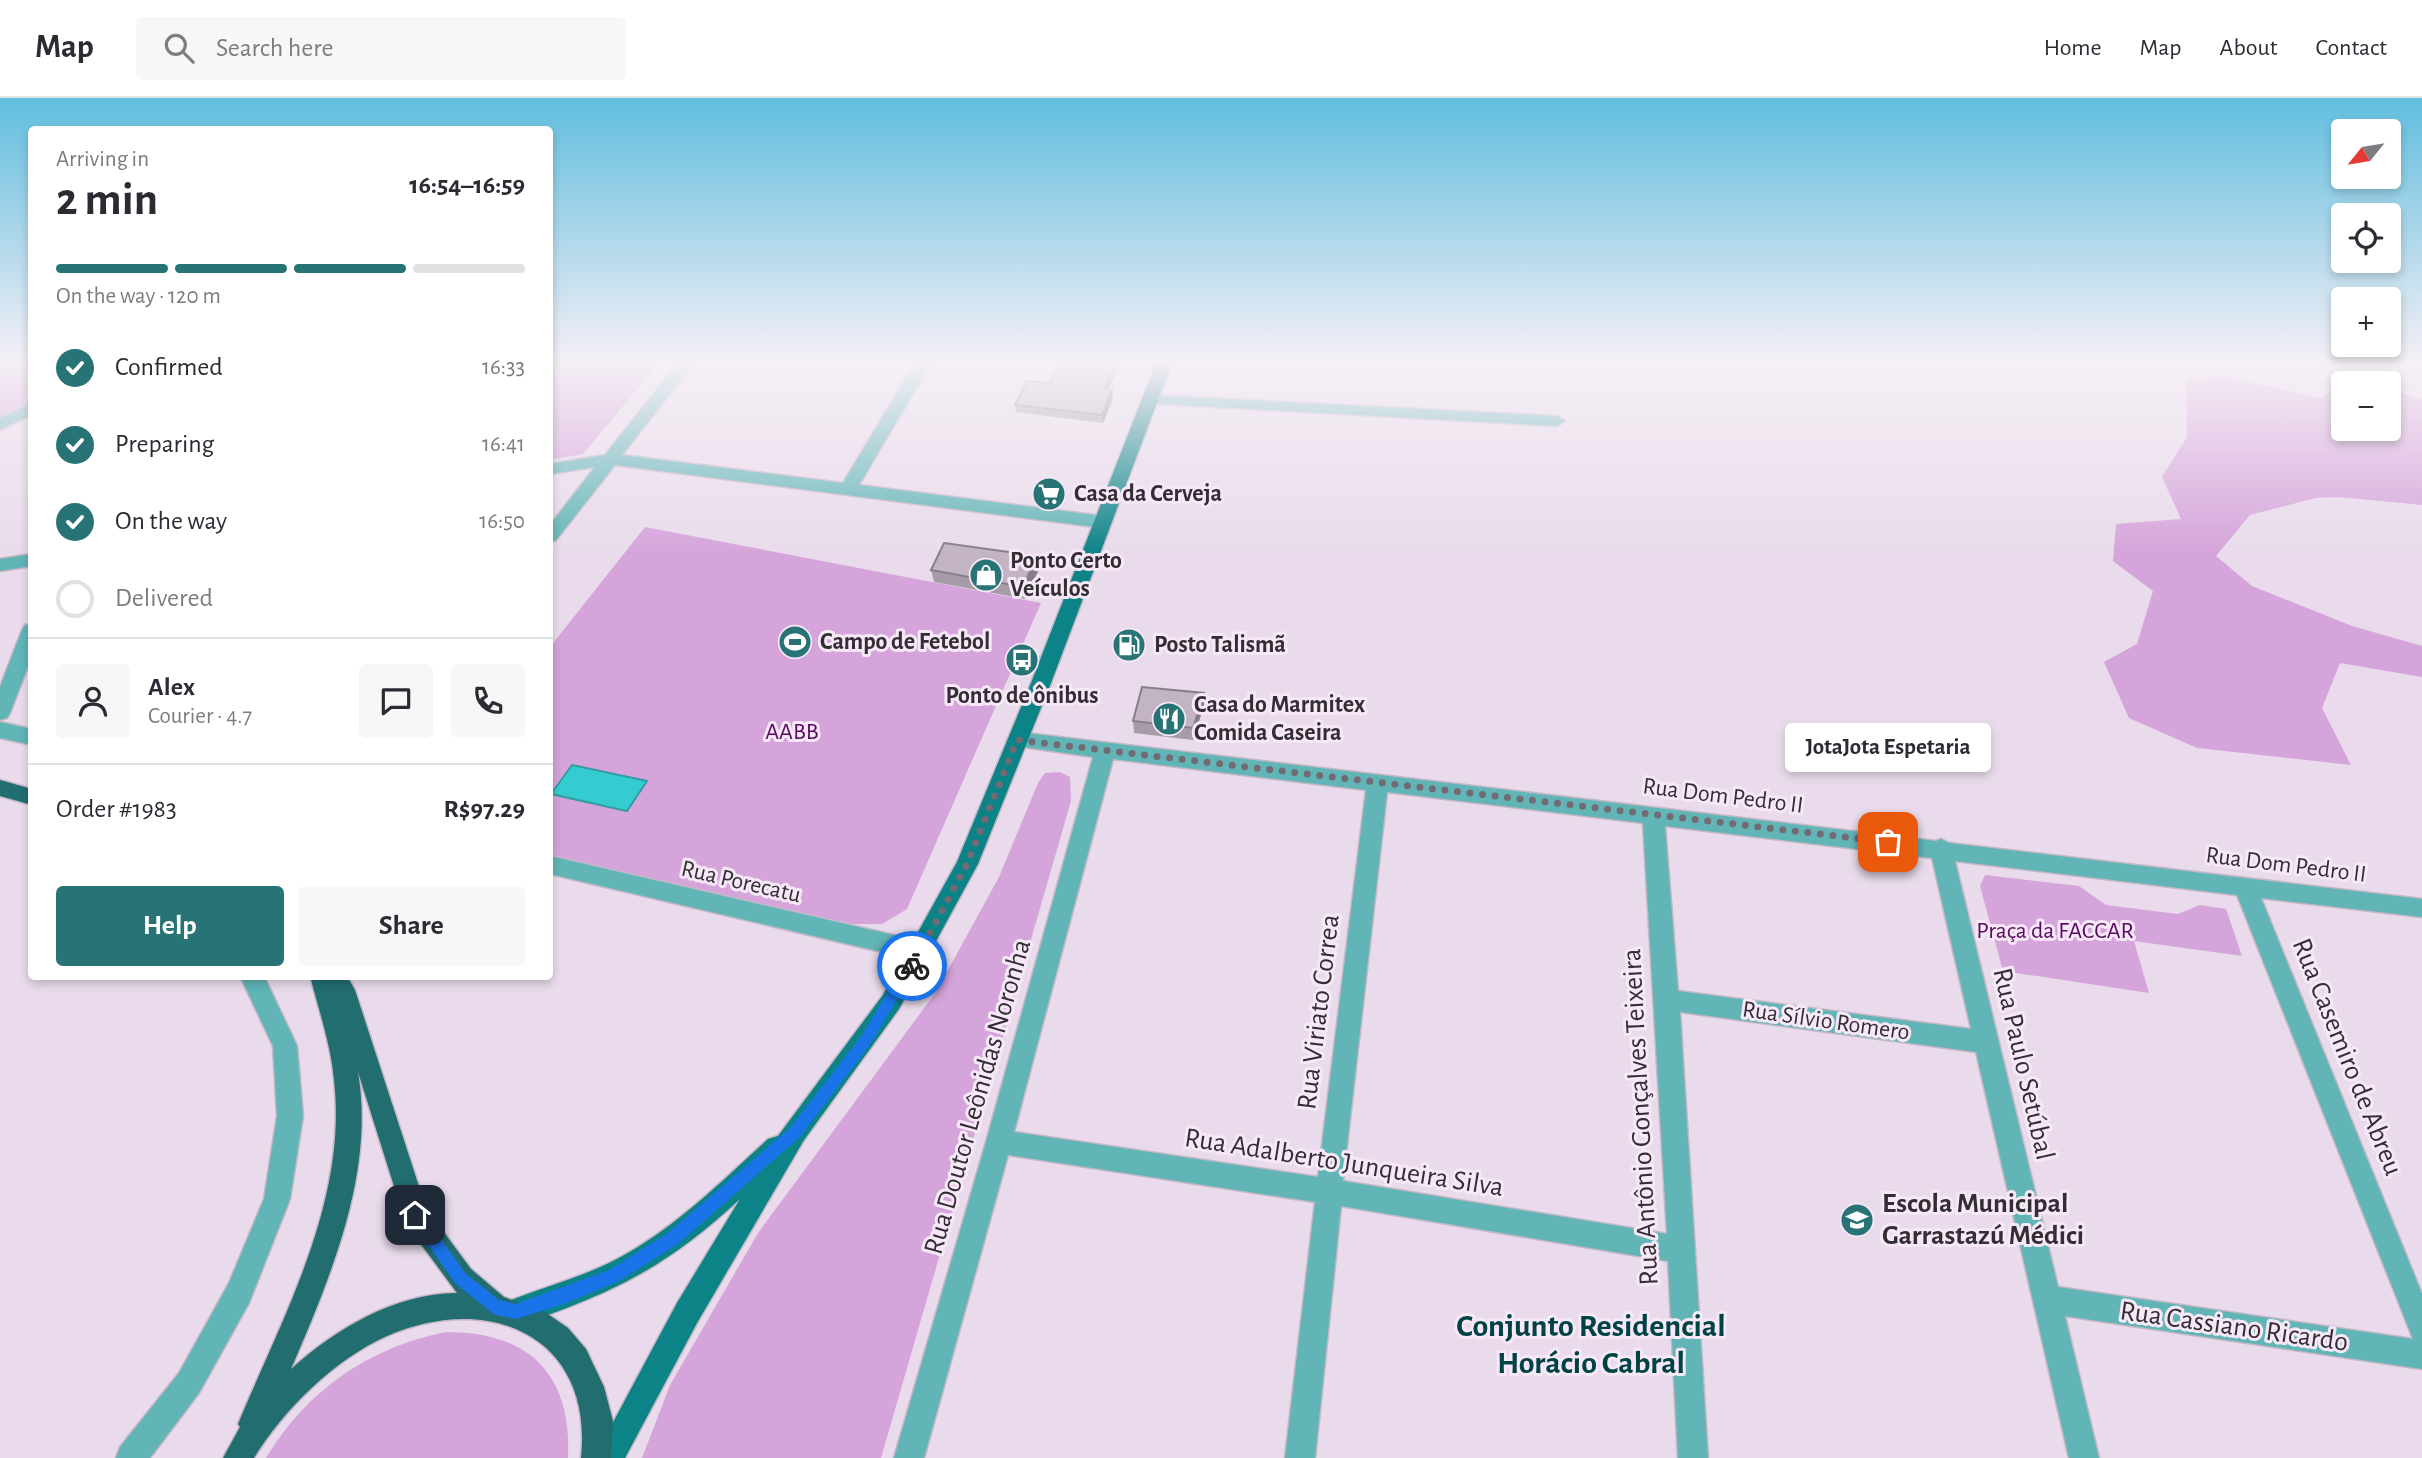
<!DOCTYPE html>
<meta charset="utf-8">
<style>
body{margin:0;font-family:"Alegreya Sans",sans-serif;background:#f7f7f7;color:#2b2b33;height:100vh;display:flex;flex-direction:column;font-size:26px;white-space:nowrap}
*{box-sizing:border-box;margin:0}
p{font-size:23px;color:#7c7c81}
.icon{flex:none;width:38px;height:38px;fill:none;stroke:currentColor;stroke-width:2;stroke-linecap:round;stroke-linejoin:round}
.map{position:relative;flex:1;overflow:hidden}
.side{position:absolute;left:28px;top:28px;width:525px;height:854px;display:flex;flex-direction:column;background:#fff;border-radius:7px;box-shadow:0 4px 10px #0003}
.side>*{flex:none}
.needle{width:46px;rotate:240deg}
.tools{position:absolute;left:2331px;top:21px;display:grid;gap:14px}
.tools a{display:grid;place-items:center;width:70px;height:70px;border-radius:7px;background:#fff;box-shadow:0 4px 10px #0003;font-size:35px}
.pin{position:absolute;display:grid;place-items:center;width:60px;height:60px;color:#fff;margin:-30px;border-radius:14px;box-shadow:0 4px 10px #0006}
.courier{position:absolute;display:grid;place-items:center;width:70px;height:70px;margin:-35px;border:5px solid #1a73e8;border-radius:50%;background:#fff;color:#222;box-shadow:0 2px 9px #0007}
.bubble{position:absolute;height:49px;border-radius:7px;background:#fff;box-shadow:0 4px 10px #0003;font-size:23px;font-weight:700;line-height:49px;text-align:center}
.overview em{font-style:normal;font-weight:700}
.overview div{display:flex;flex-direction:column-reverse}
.overview{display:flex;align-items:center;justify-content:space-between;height:119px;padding:0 28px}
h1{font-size:46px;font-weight:700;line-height:52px}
.bar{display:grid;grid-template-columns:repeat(4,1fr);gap:10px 7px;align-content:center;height:84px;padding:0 28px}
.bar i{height:9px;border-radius:5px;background:#e1e1e2}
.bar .on{background:#287376}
.bar p{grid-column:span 4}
.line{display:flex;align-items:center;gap:18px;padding:0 28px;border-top:2px solid #e1e1e2}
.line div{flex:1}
.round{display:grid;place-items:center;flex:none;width:74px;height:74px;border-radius:7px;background:#f7f7f7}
ol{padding:0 28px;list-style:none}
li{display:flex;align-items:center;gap:21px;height:77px}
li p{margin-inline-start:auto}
li .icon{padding:7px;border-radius:50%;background:#287376;color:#fff;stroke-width:4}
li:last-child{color:#7c7c81}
li i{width:38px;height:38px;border:4px solid #e1e1e2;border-radius:50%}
.primary-button{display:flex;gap:14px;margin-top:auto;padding:14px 28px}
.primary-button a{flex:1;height:80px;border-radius:7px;background:#287376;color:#fff;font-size:28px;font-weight:700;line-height:80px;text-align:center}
.primary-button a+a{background:#f7f7f7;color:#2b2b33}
header{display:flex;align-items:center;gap:42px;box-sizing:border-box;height:98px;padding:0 35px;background:#fff;border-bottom:2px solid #e1e1e2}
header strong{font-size:33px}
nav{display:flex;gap:38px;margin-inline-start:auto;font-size:24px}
.search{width:490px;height:63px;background:#f7f7f7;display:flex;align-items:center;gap:18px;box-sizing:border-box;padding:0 24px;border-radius:7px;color:#7c7c81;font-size:26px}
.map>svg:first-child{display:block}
.green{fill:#d5a4da}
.water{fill:#34ccd1;stroke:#349da2;stroke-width:2}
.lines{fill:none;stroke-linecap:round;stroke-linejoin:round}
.minor-casing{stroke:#c5b8c6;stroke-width:3}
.major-casing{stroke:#c5b8c6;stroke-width:3}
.highway-casing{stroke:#c5b8c6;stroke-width:3}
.minor{fill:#61b5b7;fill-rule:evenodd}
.major{fill:#0b8387;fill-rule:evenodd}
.highway{fill:#216d70;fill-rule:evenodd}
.wall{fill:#a79ba8}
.shaded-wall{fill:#887e88}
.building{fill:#c2b4c3;stroke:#887e88;stroke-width:2}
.route{fill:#1a73e8}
.done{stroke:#736b74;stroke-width:7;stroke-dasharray:0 12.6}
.labels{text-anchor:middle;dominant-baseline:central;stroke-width:6;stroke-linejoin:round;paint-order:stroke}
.poi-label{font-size:24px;font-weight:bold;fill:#332e34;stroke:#f7e8f8;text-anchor:start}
.park-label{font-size:24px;fill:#5a0963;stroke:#f7e8f8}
.street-label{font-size:24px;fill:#332e34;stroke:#f7e8f8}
.near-street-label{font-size:28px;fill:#332e34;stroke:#f7e8f8}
.near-poi-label{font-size:28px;font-weight:bold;fill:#332e34;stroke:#f7e8f8;text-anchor:start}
.near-neighbourhood-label{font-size:32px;font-weight:bold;fill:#004345;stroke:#f7e8f8}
</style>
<header>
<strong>Map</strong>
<div class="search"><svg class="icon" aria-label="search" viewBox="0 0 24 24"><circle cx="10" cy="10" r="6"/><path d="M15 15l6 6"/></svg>Search here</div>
<nav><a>Home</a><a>Map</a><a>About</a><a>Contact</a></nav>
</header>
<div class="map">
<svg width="2422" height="1360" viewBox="0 0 2422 1360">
<rect width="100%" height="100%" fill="#e9dbeb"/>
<g class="green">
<polygon points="0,265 31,265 31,318 0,334"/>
<polygon points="550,265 659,265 583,356 550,362"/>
<polygon points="2225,278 2320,300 2333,291 2343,289 2343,331 2389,331 2389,292 2422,301 2422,407 2338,399 2316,400 2250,417 2216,458 2252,488 2352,528 2422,548 2422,579 2340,565 2322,610 2351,667 2197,650 2129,620 2104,564 2137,546 2153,493 2113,463 2116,426 2181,421 2162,379 2187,339 2186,282"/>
<polygon points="645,429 1041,505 907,811 882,826 852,826 550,759 550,549"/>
<polygon points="1060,674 1070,679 1071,703 881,1360 642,1360 670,1287 758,1135 936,894 999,779 1038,685 1045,675"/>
<polygon points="1985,777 2079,788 2106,807 2178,816 2200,807 2226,811 2242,858 2134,843 2149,895 2003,873 1980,788"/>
<path d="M446 1234C528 1234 572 1275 568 1360H266C306 1293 369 1249 446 1234Z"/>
</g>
<polygon class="water" points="572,667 647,683 627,713 551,696"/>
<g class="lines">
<defs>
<g id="minor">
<polygon points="678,265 694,265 622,357 843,385 915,265 931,265 859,387 1103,418 1112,424 1103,430 615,367 556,442 550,444 550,427 595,369 550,376 550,366 605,357"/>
<polygon points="1150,297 1557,318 1565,323 1557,328 1144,305 1142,302"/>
<polygon points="32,305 32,317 0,331 0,320"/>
<polygon points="32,456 32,468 0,473 0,461"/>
<polygon points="32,526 32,558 10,615 7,620 0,622 0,589 22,532 25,527"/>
<polygon points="0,624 32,631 32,647 0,640"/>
<path d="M1017 634 1936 743 1941 741 1949 745 2422 801V819L2261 800 2422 1196V1271L2065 1218 2099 1360H2069L1976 954 1680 914 1708 1360H1678L1668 1163 1341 1108 1315 1360H1285L1315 1104 1008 1057 924 1360H894L986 1044 1093 659 1010 647 1007 642 1010 637ZM1113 661 1366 692 1318 1079 1014 1034ZM1387 694 1643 725 1667 1136 1343 1083ZM1665 728 1932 760 1971 931 1678 893ZM1955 763 2237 797 2413 1241 2058 1189Z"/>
<polygon points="550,758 920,843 928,846 932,853 928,860 920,863 550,776"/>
<polygon points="240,878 264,878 297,948 303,1018 290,1101 249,1205 199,1295 150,1360 116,1360 120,1349 179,1275 229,1185 264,1101 277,1018 273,948"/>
</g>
<path id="major" d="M1156 265H1172L1051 585 978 766 899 911 804 1042 697 1225 625 1360H594L677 1205 740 1101C666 1170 611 1196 516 1228L506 1224 502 1214 506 1204C546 1188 588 1178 626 1156 679 1126 723 1082 768 1041L778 1038 883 897 957 764 1031 585Z"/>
<g id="highway">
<polygon points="0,682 32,691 32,707 0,698"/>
<path d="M310 878H347L355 892 426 1110 471 1171 504 1199 545 1214 568 1230 586 1251 604 1289 613 1323 611 1360H581C594 1238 489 1193 387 1238 334 1262 284 1311 254 1360H223L240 1329 238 1326C283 1218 348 1103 334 982 331 947 319 913 310 878ZM358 974 406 1126 457 1195C394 1196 337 1230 291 1271 330 1180 375 1075 358 974Z"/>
</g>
</defs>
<use href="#minor" class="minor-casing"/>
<use href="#major" class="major-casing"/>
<use href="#highway" class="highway-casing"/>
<use href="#minor" class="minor"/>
<use href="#major" class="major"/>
<use href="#highway" class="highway"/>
</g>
<g class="wall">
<polygon points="1120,265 1108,292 1112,292 1113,300 1103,325 1016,314 1015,307 1050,285"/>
<polygon points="1037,458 1039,471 1025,501 934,484 931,472"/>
<polygon points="1204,607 1193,642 1134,635 1133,623"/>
</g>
<g class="shaded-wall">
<polygon points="1116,265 1120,265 1105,299 1104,291"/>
<polygon points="1112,292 1113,300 1103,325 1102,317"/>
<polygon points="1037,458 1039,471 1025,501 1023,489"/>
<polygon points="1204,595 1204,607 1193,642 1193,630"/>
</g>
<g class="building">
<polygon points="1060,265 1116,265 1104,291 1112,292 1102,317 1015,307 1027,283 1050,285"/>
<polygon points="944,445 1037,458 1023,489 931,472"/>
<polygon points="1142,589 1204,595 1193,630 1133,623"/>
</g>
<linearGradient id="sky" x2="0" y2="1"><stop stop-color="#60bedf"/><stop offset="0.58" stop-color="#f5eff6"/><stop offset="1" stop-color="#f5eff6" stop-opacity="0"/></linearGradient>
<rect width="2422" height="456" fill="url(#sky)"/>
<polygon class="route" points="912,862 918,868 916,871 869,948 800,1039 678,1146 619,1183 564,1206 516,1221 495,1217 456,1186 410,1122 408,1117 410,1112 420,1112 466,1176 499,1202 516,1206 609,1172 668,1135 790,1030 860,940 907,864"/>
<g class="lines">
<polyline class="done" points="912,868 967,766 1017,642 1888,744"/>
</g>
<defs>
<symbol id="supermarket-disc" viewBox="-11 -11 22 22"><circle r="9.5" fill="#287376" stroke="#f7e8f8"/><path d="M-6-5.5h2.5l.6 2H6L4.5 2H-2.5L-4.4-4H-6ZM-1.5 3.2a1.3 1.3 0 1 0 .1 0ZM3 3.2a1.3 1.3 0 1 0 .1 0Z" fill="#fff"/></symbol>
<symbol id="shop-disc" viewBox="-11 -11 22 22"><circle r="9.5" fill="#287376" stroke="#f7e8f8"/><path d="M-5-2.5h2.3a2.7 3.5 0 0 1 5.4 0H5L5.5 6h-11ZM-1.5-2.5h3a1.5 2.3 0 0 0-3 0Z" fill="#fff"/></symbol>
<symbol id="stadium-disc" viewBox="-11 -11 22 22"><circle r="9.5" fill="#287376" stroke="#f7e8f8"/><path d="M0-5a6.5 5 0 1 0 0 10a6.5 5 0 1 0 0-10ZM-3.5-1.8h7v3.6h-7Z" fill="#fff"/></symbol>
<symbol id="fuel-disc" viewBox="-11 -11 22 22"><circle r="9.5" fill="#287376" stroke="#f7e8f8"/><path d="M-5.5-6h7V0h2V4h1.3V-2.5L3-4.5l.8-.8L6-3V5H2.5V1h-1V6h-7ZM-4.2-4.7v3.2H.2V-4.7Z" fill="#fff"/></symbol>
<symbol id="bus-disc" viewBox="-11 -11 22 22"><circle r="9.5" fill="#287376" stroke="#f7e8f8"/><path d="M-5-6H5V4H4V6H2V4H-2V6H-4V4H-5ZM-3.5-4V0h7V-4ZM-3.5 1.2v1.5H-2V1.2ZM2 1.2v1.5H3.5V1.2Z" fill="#fff"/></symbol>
<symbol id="restaurant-disc" viewBox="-11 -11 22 22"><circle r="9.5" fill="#287376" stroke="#f7e8f8"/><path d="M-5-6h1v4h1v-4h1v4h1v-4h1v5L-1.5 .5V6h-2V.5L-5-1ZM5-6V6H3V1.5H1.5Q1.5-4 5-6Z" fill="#fff"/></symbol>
<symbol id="school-disc" viewBox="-11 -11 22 22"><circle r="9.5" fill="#287376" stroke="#f7e8f8"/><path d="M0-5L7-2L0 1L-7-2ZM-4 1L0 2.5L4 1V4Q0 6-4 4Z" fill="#fff"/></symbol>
</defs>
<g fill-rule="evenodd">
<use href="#supermarket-disc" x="1030" y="377" width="38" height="38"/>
<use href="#shop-disc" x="967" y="458" width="38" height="38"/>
<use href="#stadium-disc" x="776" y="525" width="38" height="38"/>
<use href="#fuel-disc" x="1110" y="528" width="38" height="38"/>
<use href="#bus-disc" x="1003" y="543" width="38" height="38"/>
<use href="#restaurant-disc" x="1150" y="602" width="38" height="38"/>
<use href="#school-disc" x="1838" y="1103" width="38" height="38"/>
</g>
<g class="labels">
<g class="poi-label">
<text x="1074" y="396">Casa da Cerveja</text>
<text x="1010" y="463">Ponto Certo<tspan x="1010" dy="28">Veículos</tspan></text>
<text x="820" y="544">Campo de Fetebol</text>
<text x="1154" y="547">Posto Talismã</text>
<text x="1022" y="598" text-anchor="middle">Ponto de ônibus</text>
<text x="1194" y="607">Casa do Marmitex<tspan x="1194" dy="28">Comida Caseira</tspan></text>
</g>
<g class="park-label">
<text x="792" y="634">AABB</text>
<text x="2055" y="833">Praça da FACCAR</text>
</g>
<g class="street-label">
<text transform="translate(1723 698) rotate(7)">Rua Dom Pedro II</text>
<text transform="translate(2286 767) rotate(7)">Rua Dom Pedro II</text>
<text transform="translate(741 784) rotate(13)">Rua Porecatu</text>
<text transform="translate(1826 923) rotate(8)">Rua Sílvio Romero</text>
</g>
<g class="near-street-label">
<text transform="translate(1319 914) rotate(-83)">Rua Viriato Correa</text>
<text transform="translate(2347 959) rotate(68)">Rua Casemiro de Abreu</text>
<text transform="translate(2023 966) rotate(77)">Rua Paulo Setúbal</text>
<text transform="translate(978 999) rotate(-74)">Rua Doutor Leônidas Noronha</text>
<text transform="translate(1641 1019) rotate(-93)">Rua Antônio Gonçalves Teixeira</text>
<text transform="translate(1344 1065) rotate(9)">Rua Adalberto Junqueira Silva</text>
<text transform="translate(2234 1229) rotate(8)">Rua Cassiano Ricardo</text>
</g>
<g class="near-poi-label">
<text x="1882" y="1106">Escola Municipal<tspan x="1882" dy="32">Garrastazú Médici</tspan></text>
</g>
<g class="near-neighbourhood-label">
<text x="1591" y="1228">Conjunto Residencial<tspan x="1591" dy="37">Horácio Cabral</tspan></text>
</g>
</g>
</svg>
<div class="tools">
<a><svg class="needle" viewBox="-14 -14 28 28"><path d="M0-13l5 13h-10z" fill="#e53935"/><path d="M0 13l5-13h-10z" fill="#7c7c81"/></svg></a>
<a><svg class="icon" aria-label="locate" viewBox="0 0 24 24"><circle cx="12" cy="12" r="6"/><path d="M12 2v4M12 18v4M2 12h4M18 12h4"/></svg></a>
<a>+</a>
<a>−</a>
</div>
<div class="pin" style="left:1888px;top:744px;background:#ea580c"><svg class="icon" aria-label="bag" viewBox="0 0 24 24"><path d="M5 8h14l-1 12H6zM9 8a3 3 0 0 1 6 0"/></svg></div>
<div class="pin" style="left:415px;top:1117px;background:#1f2937"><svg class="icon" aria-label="home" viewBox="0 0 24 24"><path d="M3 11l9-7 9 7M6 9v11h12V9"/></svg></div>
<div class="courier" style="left:912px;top:868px"><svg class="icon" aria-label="bike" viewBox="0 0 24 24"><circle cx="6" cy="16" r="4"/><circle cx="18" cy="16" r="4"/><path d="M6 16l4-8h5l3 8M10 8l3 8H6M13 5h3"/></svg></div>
<div class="bubble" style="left:1785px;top:625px;width:206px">JotaJota Espetaria</div>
<section class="side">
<div class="overview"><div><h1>2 min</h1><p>Arriving in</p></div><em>16:54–16:59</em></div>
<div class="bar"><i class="on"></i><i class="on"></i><i class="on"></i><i></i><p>On the way · 120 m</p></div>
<ol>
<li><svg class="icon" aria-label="check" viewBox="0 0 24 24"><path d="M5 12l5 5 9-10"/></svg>Confirmed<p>16:33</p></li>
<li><svg class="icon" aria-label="check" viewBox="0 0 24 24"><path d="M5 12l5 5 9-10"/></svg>Preparing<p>16:41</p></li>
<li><svg class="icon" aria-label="check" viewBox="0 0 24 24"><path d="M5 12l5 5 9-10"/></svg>On the way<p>16:50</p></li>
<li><i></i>Delivered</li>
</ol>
<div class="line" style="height:126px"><a class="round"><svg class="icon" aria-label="person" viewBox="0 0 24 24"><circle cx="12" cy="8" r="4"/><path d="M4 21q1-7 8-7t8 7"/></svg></a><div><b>Alex</b><p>Courier · 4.7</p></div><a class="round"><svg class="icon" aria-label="chat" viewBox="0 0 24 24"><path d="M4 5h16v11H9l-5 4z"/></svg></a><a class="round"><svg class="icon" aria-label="phone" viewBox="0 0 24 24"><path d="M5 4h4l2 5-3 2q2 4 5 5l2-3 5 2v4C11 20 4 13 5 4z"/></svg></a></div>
<div class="line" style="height:91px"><div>Order #1983</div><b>R$97.29</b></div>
<div class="primary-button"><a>Help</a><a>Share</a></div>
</section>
</div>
